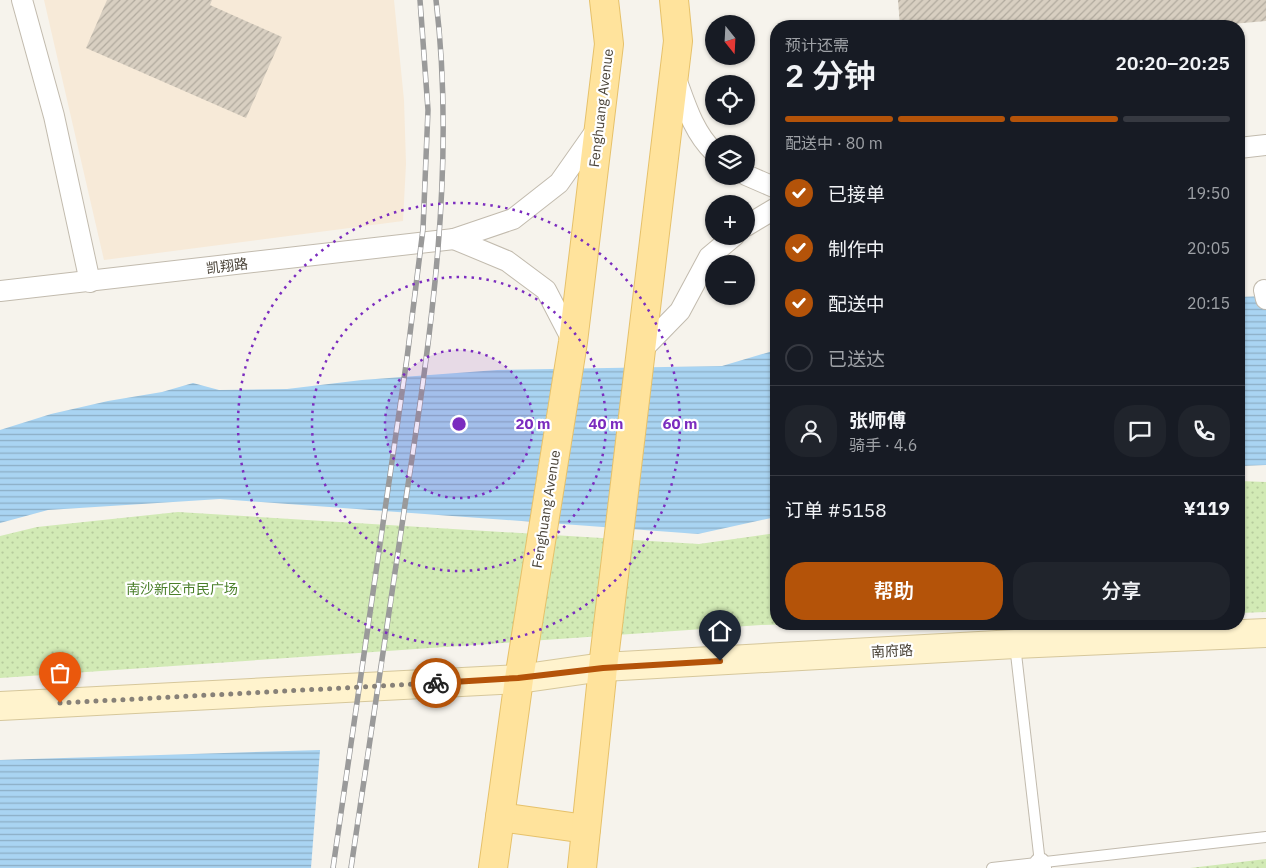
<!DOCTYPE html>
<html lang="zh">
<meta charset="utf-8">
<style>
body{margin:0;font-family:"IBM Plex Sans","Noto Sans SC",sans-serif;background:#20242c;color:#f1f3f6;height:100vh;display:flex;flex-direction:column;font-size:19px;white-space:nowrap}
*{box-sizing:border-box;margin:0}
p{font-size:16px;color:#9ea1a6}
.icon{flex:none;width:28px;height:28px;fill:none;stroke:currentColor;stroke-width:2;stroke-linecap:round;stroke-linejoin:round}
.map{position:relative;flex:1;overflow:hidden}
.side{position:absolute;left:770px;top:20px;width:475px;height:610px;display:flex;flex-direction:column;background:#171b24;border-radius:20px;box-shadow:0 1px 4px #0004}
.side>*{flex:none}
.needle{width:32px;rotate:162deg}
.buttons{position:absolute;left:705px;top:15px;display:grid;gap:10px}
.buttons a{display:grid;place-items:center;width:50px;height:50px;border-radius:50%;background:#171b24;box-shadow:0 1px 4px #0004;font-size:25px}
.pin{position:absolute;display:grid;place-items:center;width:42px;height:42px;color:#fff;margin:-51px -21px;border-radius:50% 50% 50% 0;rotate:-45deg;box-shadow:0 0 5px #0007}
.pin .icon{rotate:45deg}
.courier{position:absolute;display:grid;place-items:center;width:50px;height:50px;margin:-25px;border:4px solid #b45309;border-radius:50%;background:#fff;color:#222;box-shadow:0 1px 6px #0007}
.head em{font-style:normal;font-weight:600}
.head div{display:flex;flex-direction:column-reverse}
.head{display:flex;align-items:center;justify-content:space-between;height:85px;padding:0 15px}
h1{font-size:32px;font-weight:600;line-height:38px}
.bar{display:grid;grid-template-columns:repeat(4,1fr);gap:8px 5px;align-content:center;height:60px;padding:0 15px}
.bar i{height:6px;border-radius:4px;background:#363941}
.bar .active{background:#b45309}
.bar p{grid-column:span 4}
.line{display:flex;align-items:center;gap:12px;padding:0 15px;border-top:1px solid #363941}
.line div{flex:1}
.round{display:grid;place-items:center;flex:none;width:52px;height:52px;border-radius:20px;background:#20242c}
ol{padding:0 15px;list-style:none}
li{display:flex;align-items:center;gap:15px;height:55px}
li p{margin-inline-start:auto}
li .icon{padding:5px;border-radius:50%;background:#b45309;color:#fff;stroke-width:4}
li:last-child{color:#9ea1a6}
li i{width:28px;height:28px;border:2px solid #363941;border-radius:50%}
.primary-button{display:flex;gap:10px;margin-top:auto;padding:10px 15px}
.primary-button a{flex:1;height:58px;border-radius:20px;background:#b45309;color:#fff;font-size:20px;font-weight:600;line-height:58px;text-align:center}
.primary-button a+a{background:#20242c;color:#f1f3f6}
.map>svg:first-child{display:block}
.commercial{fill:#f7ead8}
.park{fill:url(#park-dots)}
.water{fill:url(#water-rules)}
.building{fill:url(#building-hatch)}
.lines{fill:none;stroke-linecap:round;stroke-linejoin:round}
.lane-casing{stroke:#c2bbae;stroke-width:12}
.street-casing{stroke:#c2bbae;stroke-width:22}
.secondary-casing{stroke:#d6c79b;stroke-width:30}
.primary-casing{stroke:#e6c16a;stroke-width:30}
.lane{stroke:#fff;stroke-width:10}
.street{stroke:#fff;stroke-width:20}
.secondary{stroke:#fff3cd;stroke-width:28}
.primary{stroke:#ffe39c;stroke-width:28}
.rail-casing{stroke:#9a9a9a;stroke-width:5.5}
.rail{stroke:#fff;stroke-width:4;stroke-dasharray:11;stroke-linecap:butt}
.done{stroke:#878178;stroke-width:5;stroke-dasharray:0 9}
.route{stroke:#b45309;stroke-width:6}
.ring{fill:none;stroke:#7b2cbf;stroke-width:2.5;stroke-dasharray:2.5 5}
.labels{text-anchor:middle;dominant-baseline:central;stroke-width:4.5;stroke-linejoin:round;paint-order:stroke}
.street-label{font-size:14px;fill:#4b4439;stroke:#fff}
.park-label{font-size:14px;fill:#4a7f2a;stroke:#fff}
.centre{fill:#7b2cbf;stroke:#fff;stroke-width:2.5}
.ring-label{font-size:15px;text-anchor:middle;font-weight:bold;fill:#7b2cbf;stroke:#fff;stroke-width:4.5;stroke-linejoin:round;paint-order:stroke}
</style>
<div class="map">
<svg width="1266" height="868" viewBox="0 0 1266 868">
<defs>
<pattern id="park-dots" width="8" height="8" patternUnits="userSpaceOnUse" patternTransform="scale(1.25)"><rect width="8" height="8" fill="#d2eab5"/><path d="M2 2h.1M6 6h.1" fill="none" stroke="#b6ca9c" stroke-width="1.8" stroke-linecap="round"/></pattern>
<pattern id="water-rules" width="6" height="5" patternUnits="userSpaceOnUse" patternTransform="scale(1.25)"><rect width="6" height="5" fill="#a9d4f2"/><path d="M0 2.5h6" fill="none" stroke="#8caec5"/></pattern>
<pattern id="building-hatch" width="6" height="6" patternUnits="userSpaceOnUse" patternTransform="scale(1.25)"><rect width="6" height="6" fill="#d8cfc1"/><path d="M-1 1l2-2M0 6l6-6M5 7l2-2" fill="none" stroke="#b1aa9e"/></pattern>
</defs>
<rect width="100%" height="100%" fill="#f6f3ec"/>
<polygon class="commercial" points="44,0 394,0 404,100 406,164 403,221 104,260"/>
<g class="park">
<polygon points="1239,481 1266,482 1266,612 1239,613"/>
<polygon points="178,512 699,544 776,533 776,624 803,624 761,625 0,678 0,536 37,527"/>
<polygon points="1266,859 1266,868 1190,868"/>
</g>
<g class="water">
<polygon points="1266,296 1266,465 1239,466 1239,297"/>
<polygon points="776,350 776,517 698,534 220,499 48,510 0,523 0,430 51,414 108,401 162,392 193,383 219,390 287,389 362,380 497,370 722,366"/>
<polygon points="320,750 311,868 0,868 0,760"/>
</g>
<g class="building">
<polygon points="107,0 212,0 210,5 282,37 246,118 86,48"/>
<polygon points="898,0 1266,0 1266,21 1209,26 900,26"/>
</g>
<g class="lines">
<defs>
<g id="lane">
<polyline points="1015,645 1040,863"/>
<polyline points="992,868 1266,837"/>
</g>
<g id="street">
<polyline points="22,0 54,116 90,282"/>
<path d="M675 76C685 103 693 132 714 152"/>
<polyline points="1239,148 1266,145"/>
<polyline points="746,175 776,188"/>
<polyline points="746,226 776,208"/>
<polyline points="1264,290 1266,299"/>
<polyline points="0,291 454,239"/>
<polyline points="573,342 546,290 507,261 454,239 513,219 559,183 597,129"/>
<polyline points="641,351 680,311 709,257 734,236"/>
<polyline points="1040,863 1041,868"/>
</g>
<polyline id="secondary" points="0,706 519,679 603,667 1015,644 1266,633"/>
<g id="primary">
<polyline points="500,817 586,829"/>
<polyline points="493,868 519,679 573,342 609,44 604,0"/>
<polyline points="582,868 603,667 678,41 674,0"/>
</g>
</defs>
<use href="#lane" class="lane-casing"/>
<use href="#street" class="street-casing"/>
<use href="#secondary" class="secondary-casing"/>
<use href="#primary" class="primary-casing"/>
<use href="#lane" class="lane"/>
<use href="#street" class="street"/>
<use href="#secondary" class="secondary"/>
<use href="#primary" class="primary"/>
<defs>
<g id="rail">
<polyline points="333,868 407,358 423,229 428,110 420,0"/>
<path d="M351 868C369 745 388 622 406 498 431 334 456 167 436 0"/>
</g>
</defs>
<use href="#rail" class="rail-casing"/>
<use href="#rail" class="rail"/>
</g>
<g class="lines">
<polyline class="done" points="60,703 436,683"/>
<polyline class="route" points="436,683 518,678 603,668 720,661"/>
</g>
<circle cx="459" cy="424" r="74" fill="#7b2cbf" fill-opacity=".12"/>
<g class="ring">
<circle cx="459" cy="424" r="74"/>
<circle cx="459" cy="424" r="147"/>
<circle cx="459" cy="424" r="221"/>
</g>
<g class="labels">
<g class="street-label">
<text transform="translate(601 108) rotate(-83)">Fenghuang Avenue</text>
<text transform="translate(227 266) rotate(-7)">凯翔路</text>
<text transform="translate(546 509) rotate(-81)">Fenghuang Avenue</text>
<text transform="translate(892 651) rotate(-3)">南府路</text>
</g>
<g class="park-label">
<text x="182" y="589">南沙新区市民广场</text>
</g>
</g>
<circle cx="459" cy="424" r="8" class="centre"/>
<g class="ring-label">
<text x="533" y="429">20 m</text>
<text x="606" y="429">40 m</text>
<text x="680" y="429">60 m</text>
</g>
</svg>
<div class="buttons">
<a><svg class="needle" viewBox="-14 -14 28 28"><path d="M0-13l5 13h-10z" fill="#e53935"/><path d="M0 13l5-13h-10z" fill="#9ea1a6"/></svg></a>
<a><svg class="icon" aria-label="locate" viewBox="0 0 24 24"><circle cx="12" cy="12" r="6"/><path d="M12 2v4M12 18v4M2 12h4M18 12h4"/></svg></a>
<a><svg class="icon" aria-label="layers" viewBox="0 0 24 24"><path d="M12 4l9 5-9 5-9-5zM3 14l9 5 9-5"/></svg></a>
<a>+</a>
<a>−</a>
</div>
<div class="pin" style="left:60px;top:703px;background:#ea580c"><svg class="icon" aria-label="bag" viewBox="0 0 24 24"><path d="M5 8h14l-1 12H6zM9 8a3 3 0 0 1 6 0"/></svg></div>
<div class="pin" style="left:720px;top:661px;background:#1f2937"><svg class="icon" aria-label="home" viewBox="0 0 24 24"><path d="M3 11l9-7 9 7M6 9v11h12V9"/></svg></div>
<div class="courier" style="left:436px;top:683px"><svg class="icon" aria-label="bike" viewBox="0 0 24 24"><circle cx="6" cy="16" r="4"/><circle cx="18" cy="16" r="4"/><path d="M6 16l4-8h5l3 8M10 8l3 8H6M13 5h3"/></svg></div>
<section class="side">
<div class="head"><div><h1>2 分钟</h1><p>预计还需</p></div><em>20:20–20:25</em></div>
<div class="bar"><i class="active"></i><i class="active"></i><i class="active"></i><i></i><p>配送中 · 80 m</p></div>
<ol>
<li><svg class="icon" aria-label="check" viewBox="0 0 24 24"><path d="M5 12l5 5 9-10"/></svg>已接单<p>19:50</p></li>
<li><svg class="icon" aria-label="check" viewBox="0 0 24 24"><path d="M5 12l5 5 9-10"/></svg>制作中<p>20:05</p></li>
<li><svg class="icon" aria-label="check" viewBox="0 0 24 24"><path d="M5 12l5 5 9-10"/></svg>配送中<p>20:15</p></li>
<li><i></i>已送达</li>
</ol>
<div class="line" style="height:90px"><a class="round"><svg class="icon" aria-label="person" viewBox="0 0 24 24"><circle cx="12" cy="8" r="4"/><path d="M4 21q1-7 8-7t8 7"/></svg></a><div><b>张师傅</b><p>骑手 · 4.6</p></div><a class="round"><svg class="icon" aria-label="chat" viewBox="0 0 24 24"><path d="M4 5h16v11H9l-5 4z"/></svg></a><a class="round"><svg class="icon" aria-label="phone" viewBox="0 0 24 24"><path d="M5 4h4l2 5-3 2q2 4 5 5l2-3 5 2v4C11 20 4 13 5 4z"/></svg></a></div>
<div class="line" style="height:65px"><div>订单 #5158</div><b>¥119</b></div>
<div class="primary-button"><a>帮助</a><a>分享</a></div>
</section>
</div>
